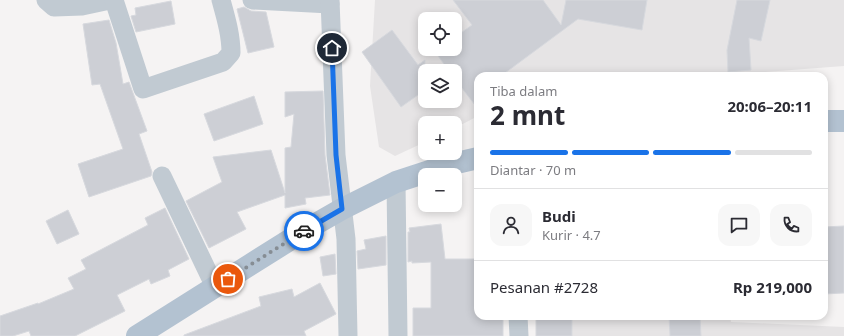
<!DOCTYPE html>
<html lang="id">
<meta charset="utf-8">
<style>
body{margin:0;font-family:"Noto Sans",sans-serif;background:#f7f7f7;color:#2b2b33;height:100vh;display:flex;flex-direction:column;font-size:15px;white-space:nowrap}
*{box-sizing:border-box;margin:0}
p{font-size:13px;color:#7c7c81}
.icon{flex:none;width:22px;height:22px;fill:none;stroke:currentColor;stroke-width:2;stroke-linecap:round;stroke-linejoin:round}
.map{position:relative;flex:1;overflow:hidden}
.details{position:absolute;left:474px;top:72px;width:354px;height:248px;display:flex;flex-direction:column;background:#fff;border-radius:12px;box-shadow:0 2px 10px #0003}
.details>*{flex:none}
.buttons{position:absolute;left:418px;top:12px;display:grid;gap:8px}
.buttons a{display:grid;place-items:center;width:44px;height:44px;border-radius:8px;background:#fff;box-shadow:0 2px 10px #0003;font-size:20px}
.pin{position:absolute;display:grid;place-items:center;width:34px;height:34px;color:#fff;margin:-17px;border:2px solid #fff;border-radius:50%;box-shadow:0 1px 4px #0007}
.courier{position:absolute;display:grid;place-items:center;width:40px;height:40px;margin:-20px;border:3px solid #1a73e8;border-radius:50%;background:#fff;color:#222;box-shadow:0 1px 5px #0007}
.headline em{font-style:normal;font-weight:700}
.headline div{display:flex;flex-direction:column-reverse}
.headline{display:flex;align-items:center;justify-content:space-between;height:68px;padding:0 16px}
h1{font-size:26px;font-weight:700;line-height:30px}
.bar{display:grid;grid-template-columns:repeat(4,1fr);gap:6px 4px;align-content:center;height:48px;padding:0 16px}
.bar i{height:5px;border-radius:3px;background:#e1e1e2}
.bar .current{background:#1a73e8}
.bar p{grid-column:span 4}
.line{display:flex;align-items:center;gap:10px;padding:0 16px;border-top:1px solid #e1e1e2}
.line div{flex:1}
.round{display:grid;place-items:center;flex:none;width:42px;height:42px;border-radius:12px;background:#f7f7f7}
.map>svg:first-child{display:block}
.education{fill:#e6e4e5;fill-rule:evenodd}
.building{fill:#cdcfd5;stroke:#d7d9de}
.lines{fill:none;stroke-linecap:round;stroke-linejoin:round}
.street{stroke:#c1cad2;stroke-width:19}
.primary{stroke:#b3c2d1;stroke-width:22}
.done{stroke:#868d94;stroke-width:4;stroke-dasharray:0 7.2}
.route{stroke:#1a73e8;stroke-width:5}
</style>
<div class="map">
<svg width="844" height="336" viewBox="0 0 844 336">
<rect width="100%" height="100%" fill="#f5f3f3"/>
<g class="education">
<path d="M375 0H844V66L715 76H478V116L455 128V123H425V142L395 156 379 147 370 86ZM425 19H455V49H425ZM425 71H455V101H425Z"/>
<polygon points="537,316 730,316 731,322 844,327 844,336 536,336"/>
</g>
<g class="building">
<polygon points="453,0 543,0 561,25 566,0 647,0 642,30 578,19 501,76 478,76 478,109 455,79 455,71 449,71 433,49 455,49 455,37 472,25"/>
<polygon points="737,0 770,0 761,41 749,38 751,70 728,72 727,50"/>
<polygon points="171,1 175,24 136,32 131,16 136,15 135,8"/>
<polygon points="244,7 251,11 266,12 274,47 248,53 237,9"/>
<polygon points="109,20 116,43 123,84 129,82 147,131 139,134 152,172 151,176 89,197 78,164 123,149 100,84 92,85 83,24"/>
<polygon points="392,30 418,65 425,60 425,90 401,107 362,52"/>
<polygon points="323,91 325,155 330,195 305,198 306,204 285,208 285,195 237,212 246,229 209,248 186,201 222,182 213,157 271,150 285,193 285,148 291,147 294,114 285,117 285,92"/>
<polygon points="254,96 263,124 214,141 204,114"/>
<polygon points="165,208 189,259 168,270 170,276 151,284 149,279 117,295 125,311 75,336 31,336 29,331 13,336 0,336 0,316 38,303 38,304 74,289 68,278 86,269 81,260 148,225 145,218"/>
<polygon points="68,210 79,234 57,244 46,221"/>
<polygon points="441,224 445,259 478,259 478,316 503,316 503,336 413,336 413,308 431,308 431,262 412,263 412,261 408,262 408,232 410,232 409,228"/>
<polygon points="844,226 844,293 824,294 824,227"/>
<polygon points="386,236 386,265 358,269 357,251 366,249 364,240"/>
<polygon points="335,254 336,274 323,276 320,257"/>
<polygon points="320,283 336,314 304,331 306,336 184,336 184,335 261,306 259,297 292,289 294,297"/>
<rect x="536" y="316" width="36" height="20"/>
<polygon points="669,316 700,316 701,336 670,336"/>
</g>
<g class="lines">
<g class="street">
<polyline points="46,0 54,7 82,6 110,0"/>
<path d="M114 0 143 89 223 62 231 53C231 35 226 18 221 0"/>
<polyline points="252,0 330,4"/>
<polyline points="330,0 336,155 346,239 348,336"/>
<polyline points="162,176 215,287"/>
<polyline points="396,182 398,336"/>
<polyline points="518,316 519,336"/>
</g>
<g class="primary">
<polyline points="824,121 844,121"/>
<polyline points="137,336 307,229 342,209 396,182 448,165 478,158"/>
</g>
</g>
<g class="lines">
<polyline class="done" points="228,279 304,231"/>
<polyline class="route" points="304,231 342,209 336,155 332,48"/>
</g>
</svg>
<div class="buttons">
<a><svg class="icon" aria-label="locate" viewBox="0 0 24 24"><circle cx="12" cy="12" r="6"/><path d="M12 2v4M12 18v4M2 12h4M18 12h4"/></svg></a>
<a><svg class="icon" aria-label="layers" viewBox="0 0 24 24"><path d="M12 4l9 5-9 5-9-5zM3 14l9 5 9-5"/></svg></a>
<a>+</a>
<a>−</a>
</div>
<div class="pin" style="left:228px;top:279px;background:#ea580c"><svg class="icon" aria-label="bag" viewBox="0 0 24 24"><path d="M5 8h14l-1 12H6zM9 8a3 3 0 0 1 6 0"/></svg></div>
<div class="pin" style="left:332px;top:48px;background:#1f2937"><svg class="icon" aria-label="home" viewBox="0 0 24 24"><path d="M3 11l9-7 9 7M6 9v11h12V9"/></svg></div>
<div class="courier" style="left:304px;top:231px"><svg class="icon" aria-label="car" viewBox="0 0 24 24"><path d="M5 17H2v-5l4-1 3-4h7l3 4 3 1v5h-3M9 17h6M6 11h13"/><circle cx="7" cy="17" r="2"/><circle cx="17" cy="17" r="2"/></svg></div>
<section class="details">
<div class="headline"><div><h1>2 mnt</h1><p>Tiba dalam</p></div><em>20:06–20:11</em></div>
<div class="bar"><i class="current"></i><i class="current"></i><i class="current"></i><i></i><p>Diantar · 70 m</p></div>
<div class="line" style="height:72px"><a class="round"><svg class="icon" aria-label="person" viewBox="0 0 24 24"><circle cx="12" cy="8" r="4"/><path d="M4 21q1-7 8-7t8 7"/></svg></a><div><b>Budi</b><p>Kurir · 4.7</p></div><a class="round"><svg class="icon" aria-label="chat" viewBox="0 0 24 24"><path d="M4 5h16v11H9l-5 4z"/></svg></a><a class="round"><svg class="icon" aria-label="phone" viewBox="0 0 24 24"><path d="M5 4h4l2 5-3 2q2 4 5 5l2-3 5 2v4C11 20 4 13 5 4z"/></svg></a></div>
<div class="line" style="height:52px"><div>Pesanan #2728</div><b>Rp 219,000</b></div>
</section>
</div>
